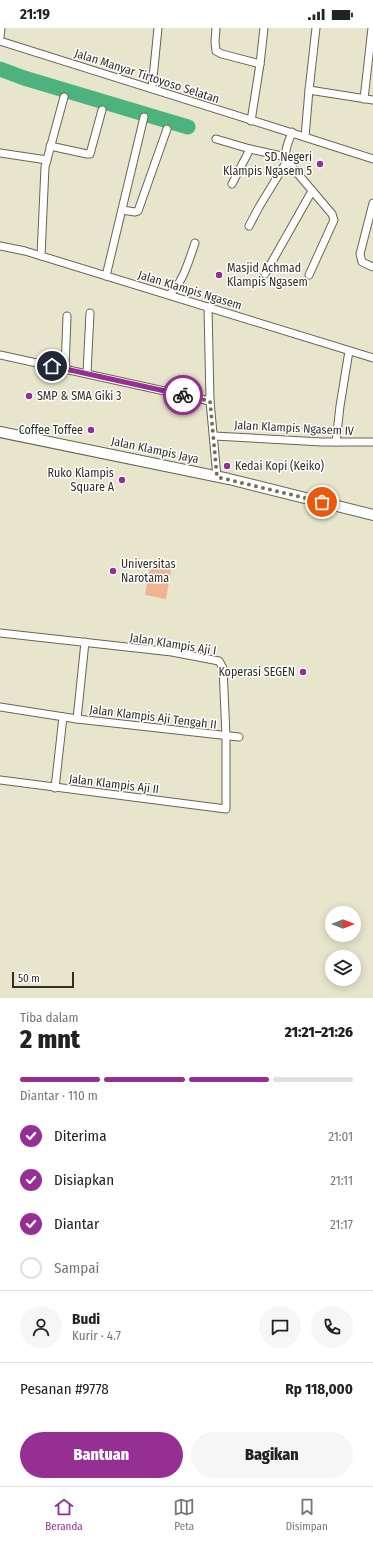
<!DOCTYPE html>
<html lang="id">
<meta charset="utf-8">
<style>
body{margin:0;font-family:"Fira Sans Condensed",sans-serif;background:#f6f6f6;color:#222;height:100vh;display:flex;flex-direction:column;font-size:15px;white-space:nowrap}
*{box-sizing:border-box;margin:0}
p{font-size:13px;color:#767676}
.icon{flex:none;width:22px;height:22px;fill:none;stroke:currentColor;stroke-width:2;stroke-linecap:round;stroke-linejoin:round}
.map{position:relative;height:970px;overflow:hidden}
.sheet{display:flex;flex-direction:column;background:#fff;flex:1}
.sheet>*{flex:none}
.needle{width:26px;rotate:90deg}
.buttons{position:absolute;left:325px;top:878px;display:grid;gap:8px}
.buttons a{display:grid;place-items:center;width:36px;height:36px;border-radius:50%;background:#fff;box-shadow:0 2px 10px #0003;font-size:20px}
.scale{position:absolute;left:12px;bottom:10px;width:62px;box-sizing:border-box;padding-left:4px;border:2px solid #302f26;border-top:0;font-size:11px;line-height:14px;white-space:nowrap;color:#302f26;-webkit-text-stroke:3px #fff;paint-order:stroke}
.pin{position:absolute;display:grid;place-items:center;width:34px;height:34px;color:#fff;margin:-17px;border:2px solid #fff;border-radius:50%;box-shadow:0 1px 4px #0007}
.courier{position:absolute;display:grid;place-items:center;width:40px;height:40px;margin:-20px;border:3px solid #962f93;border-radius:50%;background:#fff;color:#222;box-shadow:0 1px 5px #0007}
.head em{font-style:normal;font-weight:800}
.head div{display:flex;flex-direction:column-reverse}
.head{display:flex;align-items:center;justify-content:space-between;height:68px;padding:0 20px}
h1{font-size:26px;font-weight:800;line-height:30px}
.bar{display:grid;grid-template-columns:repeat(4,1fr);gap:6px 4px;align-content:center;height:48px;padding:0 20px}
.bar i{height:5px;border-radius:3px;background:#e0e0e0}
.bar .active{background:#962f93}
.bar p{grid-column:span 4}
.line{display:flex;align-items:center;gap:10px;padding:0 20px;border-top:1px solid #e0e0e0}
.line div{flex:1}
.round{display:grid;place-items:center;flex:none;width:42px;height:42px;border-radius:21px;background:#f6f6f6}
ol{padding:0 20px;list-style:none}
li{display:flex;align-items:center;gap:12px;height:44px}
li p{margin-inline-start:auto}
li .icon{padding:4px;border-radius:50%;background:#962f93;color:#fff;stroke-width:4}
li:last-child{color:#767676}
li i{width:22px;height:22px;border:2px solid #e0e0e0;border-radius:50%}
.button{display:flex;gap:8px;margin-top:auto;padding:8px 20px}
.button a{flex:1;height:46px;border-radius:24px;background:#962f93;color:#fff;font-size:16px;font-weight:800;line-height:46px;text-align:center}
.button a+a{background:#f6f6f6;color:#222}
.status{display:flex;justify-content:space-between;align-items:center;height:28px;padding:0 20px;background:#fff;direction:ltr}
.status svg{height:11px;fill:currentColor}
.tabs{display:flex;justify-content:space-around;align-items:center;height:56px;border-top:1px solid #e0e0e0;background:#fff;font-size:11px;color:#767676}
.tabs a{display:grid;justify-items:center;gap:2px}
.tabs .active{color:#962f93}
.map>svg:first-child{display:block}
.green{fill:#f3b391}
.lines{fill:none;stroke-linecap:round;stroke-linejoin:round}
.river{stroke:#4db37c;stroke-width:15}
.street-casing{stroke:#686650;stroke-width:9}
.secondary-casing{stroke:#686650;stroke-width:12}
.street{stroke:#fff;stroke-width:7}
.secondary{stroke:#fff;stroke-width:10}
.done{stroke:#706f60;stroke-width:4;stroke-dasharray:0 7.2}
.route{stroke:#962f93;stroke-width:5}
.poi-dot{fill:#962f93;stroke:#fff;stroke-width:1.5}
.labels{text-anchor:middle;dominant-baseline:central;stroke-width:3;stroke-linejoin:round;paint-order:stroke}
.street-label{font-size:12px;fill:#302f26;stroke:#fff}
.poi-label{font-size:12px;fill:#302f26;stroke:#fff;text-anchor:end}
</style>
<div class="status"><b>21:19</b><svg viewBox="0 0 49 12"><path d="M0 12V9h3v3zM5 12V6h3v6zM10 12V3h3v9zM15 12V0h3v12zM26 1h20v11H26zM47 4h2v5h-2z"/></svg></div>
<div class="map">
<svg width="373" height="970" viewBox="0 0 373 970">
<rect width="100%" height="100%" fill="#e7e5cc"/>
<polygon class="green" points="151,532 172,536 166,571 145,567"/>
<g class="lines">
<polyline class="river" points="0,41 24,50 188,99"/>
<defs>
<g id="street">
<polyline points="216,0 215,14 216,23 222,26 260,36"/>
<polyline points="0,9 1,0"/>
<path d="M0 13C125 52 249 91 373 131"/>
<polyline points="152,60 158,0"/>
<polyline points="309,62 373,72"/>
<polyline points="364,71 372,0"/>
<polyline points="251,93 260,36 264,0"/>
<path d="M292 104C289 113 283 124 287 133L332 186 334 192 309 247"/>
<polyline points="305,109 309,62 316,0"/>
<polyline points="216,111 250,121 286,129"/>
<polyline points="50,118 87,126 90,126 102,82"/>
<polyline points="0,125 47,132"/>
<polyline points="232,156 250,121"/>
<polyline points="373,175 360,226 362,234 373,239"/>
<polyline points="122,182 135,184 138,183 167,101"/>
<polyline points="249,198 259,179 287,133"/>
<polyline points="0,218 25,223 373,330"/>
<polyline points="41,228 45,139 64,69"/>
<polyline points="265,246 312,163"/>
<polyline points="106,248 144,89"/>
<path d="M169 267C183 255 189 232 195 215"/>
<polyline points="208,279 210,373 217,449"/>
<polyline points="0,327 210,373"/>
<polyline points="65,341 67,288"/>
<polyline points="87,345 90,285"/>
<polyline points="214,408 322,414 373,414"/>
<polyline points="336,414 340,378 349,323"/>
<polyline points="0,605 172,624 219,633 223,640 226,708 226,781 0,752"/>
<polyline points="0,679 77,691 239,709"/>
<polyline points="77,691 85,614"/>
<polyline points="55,760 63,689"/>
</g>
<polyline id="secondary" points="0,404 229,451 373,487"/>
</defs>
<use href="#street" class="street-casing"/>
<use href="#secondary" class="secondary-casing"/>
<use href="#street" class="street"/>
<use href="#secondary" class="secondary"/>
</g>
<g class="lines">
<polyline class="done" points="183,367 210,373 217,449 322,474"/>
<polyline class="route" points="52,338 183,367"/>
</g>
<g class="poi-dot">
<circle cx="320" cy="136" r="4"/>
<circle cx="219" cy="247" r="4"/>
<circle cx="29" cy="368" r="4"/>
<circle cx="91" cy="402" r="4"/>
<circle cx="227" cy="438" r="4"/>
<circle cx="122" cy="452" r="4"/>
<circle cx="113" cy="543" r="4"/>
<circle cx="303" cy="644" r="4"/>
</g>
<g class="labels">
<g class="street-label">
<text transform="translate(147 48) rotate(18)">Jalan Manyar Tirtoyoso Selatan</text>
<text transform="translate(190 262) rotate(17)">Jalan Klampis Ngasem</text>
<text transform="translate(294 400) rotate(3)">Jalan Klampis Ngasem IV</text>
<text transform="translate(155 422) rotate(12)">Jalan Klampis Jaya</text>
<text transform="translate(173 616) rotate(9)">Jalan Klampis Aji I</text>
<text transform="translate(153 689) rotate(7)">Jalan Klampis Aji Tengah II</text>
<text transform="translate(114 756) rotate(7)">Jalan Klampis Aji II</text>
</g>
<g class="poi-label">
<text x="312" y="129">SD Negeri<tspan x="312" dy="14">Klampis Ngasem 5</tspan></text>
<text x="227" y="240" text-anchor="start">Masjid Achmad<tspan x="227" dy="14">Klampis Ngasem</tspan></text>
<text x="37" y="368" text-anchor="start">SMP &amp; SMA Giki 3</text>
<text x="83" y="402">Coffee Toffee</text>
<text x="235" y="438" text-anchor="start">Kedai Kopi (Keiko)</text>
<text x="114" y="445">Ruko Klampis<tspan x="114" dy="14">Square A</tspan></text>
<text x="121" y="536" text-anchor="start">Universitas<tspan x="121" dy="14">Narotama</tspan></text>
<text x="295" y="644">Koperasi SEGEN</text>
</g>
</g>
</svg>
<div class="buttons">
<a><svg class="needle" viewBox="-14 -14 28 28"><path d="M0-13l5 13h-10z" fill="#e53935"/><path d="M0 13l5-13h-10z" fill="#767676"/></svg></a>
<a><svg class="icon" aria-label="layers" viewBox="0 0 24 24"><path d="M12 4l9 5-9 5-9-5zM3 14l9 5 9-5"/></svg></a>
</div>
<div class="scale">50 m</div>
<div class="pin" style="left:322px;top:474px;background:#ea580c"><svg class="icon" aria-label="bag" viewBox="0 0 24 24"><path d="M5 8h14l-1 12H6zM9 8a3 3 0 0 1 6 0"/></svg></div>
<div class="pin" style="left:52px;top:338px;background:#1f2937"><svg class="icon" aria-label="home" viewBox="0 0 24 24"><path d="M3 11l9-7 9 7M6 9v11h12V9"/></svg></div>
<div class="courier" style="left:183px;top:367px"><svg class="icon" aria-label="bike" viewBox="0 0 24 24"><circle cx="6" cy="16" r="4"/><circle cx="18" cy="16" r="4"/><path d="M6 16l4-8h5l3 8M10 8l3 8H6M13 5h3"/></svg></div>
</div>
<section class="sheet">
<div class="head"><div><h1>2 mnt</h1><p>Tiba dalam</p></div><em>21:21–21:26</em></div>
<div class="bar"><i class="active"></i><i class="active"></i><i class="active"></i><i></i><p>Diantar · 110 m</p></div>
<ol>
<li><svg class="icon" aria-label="check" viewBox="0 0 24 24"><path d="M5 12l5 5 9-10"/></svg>Diterima<p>21:01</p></li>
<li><svg class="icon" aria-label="check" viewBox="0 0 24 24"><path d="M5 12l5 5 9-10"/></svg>Disiapkan<p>21:11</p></li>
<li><svg class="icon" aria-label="check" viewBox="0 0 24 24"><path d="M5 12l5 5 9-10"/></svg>Diantar<p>21:17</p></li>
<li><i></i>Sampai</li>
</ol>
<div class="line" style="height:72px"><a class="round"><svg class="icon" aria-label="person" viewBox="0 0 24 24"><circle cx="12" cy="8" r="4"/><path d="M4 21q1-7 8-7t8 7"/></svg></a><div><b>Budi</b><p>Kurir · 4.7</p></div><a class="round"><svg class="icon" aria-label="chat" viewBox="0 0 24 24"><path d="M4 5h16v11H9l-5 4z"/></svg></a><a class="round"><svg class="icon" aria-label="phone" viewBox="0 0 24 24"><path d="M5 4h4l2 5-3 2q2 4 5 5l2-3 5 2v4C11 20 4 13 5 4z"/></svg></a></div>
<div class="line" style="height:52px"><div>Pesanan #9778</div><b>Rp 118,000</b></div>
<div class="button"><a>Bantuan</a><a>Bagikan</a></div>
</section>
<nav class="tabs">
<a class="active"><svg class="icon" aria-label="home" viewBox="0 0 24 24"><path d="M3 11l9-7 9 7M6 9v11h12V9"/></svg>Beranda</a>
<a><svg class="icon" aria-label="map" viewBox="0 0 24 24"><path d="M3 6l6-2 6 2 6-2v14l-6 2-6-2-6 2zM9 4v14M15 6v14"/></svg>Peta</a>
<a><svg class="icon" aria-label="saved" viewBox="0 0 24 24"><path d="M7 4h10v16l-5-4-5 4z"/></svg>Disimpan</a>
</nav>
